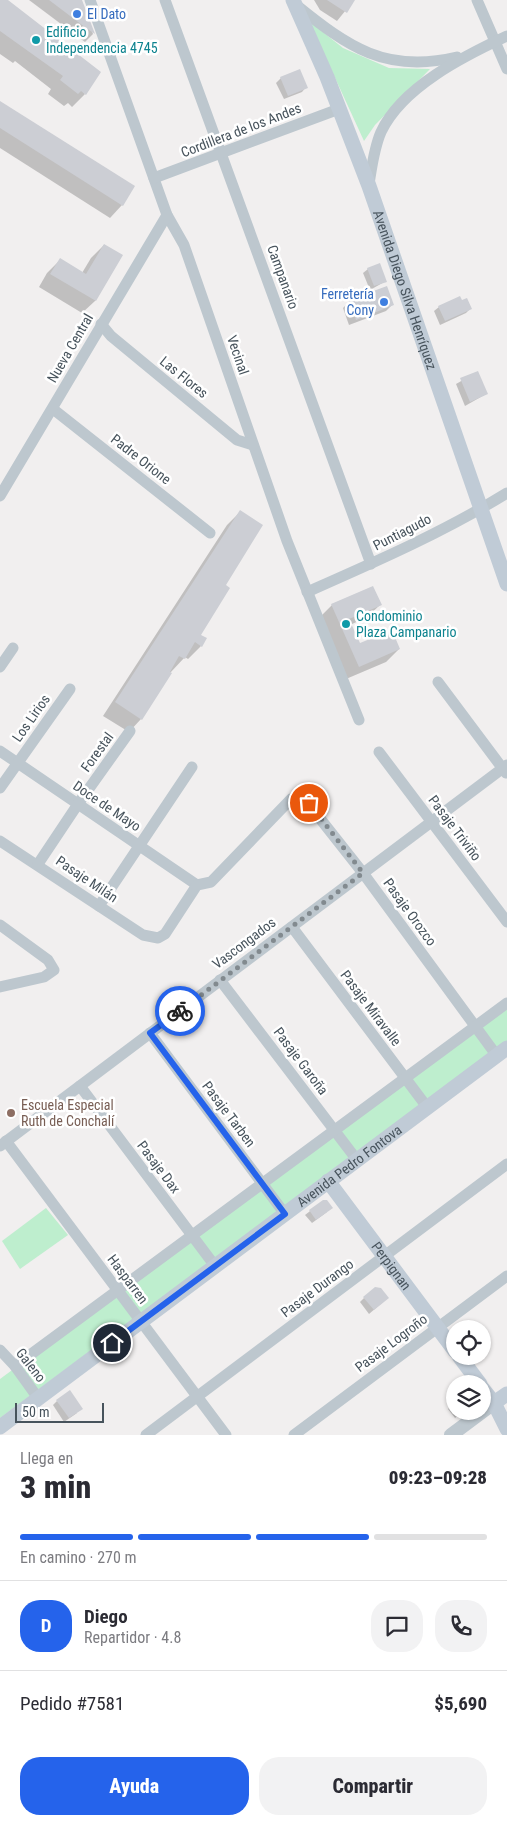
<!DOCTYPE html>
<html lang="es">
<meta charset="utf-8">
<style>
body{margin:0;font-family:"Roboto Condensed",sans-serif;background:#f2f2f3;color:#2b2b33;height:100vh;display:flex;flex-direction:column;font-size:19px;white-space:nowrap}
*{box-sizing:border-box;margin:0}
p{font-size:16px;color:#7c7c81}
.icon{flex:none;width:28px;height:28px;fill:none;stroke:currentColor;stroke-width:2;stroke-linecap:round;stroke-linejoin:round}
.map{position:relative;height:1435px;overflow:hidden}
.sheet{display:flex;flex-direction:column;background:#fff;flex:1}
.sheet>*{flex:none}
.controls{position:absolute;left:446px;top:1320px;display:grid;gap:10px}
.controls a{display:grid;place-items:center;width:45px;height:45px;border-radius:50%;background:#fff;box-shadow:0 1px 4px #0004;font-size:25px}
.scale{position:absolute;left:15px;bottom:12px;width:89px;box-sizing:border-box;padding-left:5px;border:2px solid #47535c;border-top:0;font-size:14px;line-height:18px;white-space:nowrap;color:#47535c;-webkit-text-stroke:4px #fff;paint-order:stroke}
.pin{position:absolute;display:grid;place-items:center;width:42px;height:42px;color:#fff;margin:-21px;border:2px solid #fff;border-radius:50%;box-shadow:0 1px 5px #0007}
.courier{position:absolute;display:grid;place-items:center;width:50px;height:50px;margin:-25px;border:4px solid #2563eb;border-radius:50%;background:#fff;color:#222;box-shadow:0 1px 6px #0007}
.head em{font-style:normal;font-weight:800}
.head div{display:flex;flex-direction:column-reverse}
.head{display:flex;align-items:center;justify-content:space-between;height:85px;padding:0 20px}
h1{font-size:32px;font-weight:800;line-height:38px}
.bar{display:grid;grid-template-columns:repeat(4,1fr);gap:8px 5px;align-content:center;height:60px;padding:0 20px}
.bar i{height:6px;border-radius:4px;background:#e1e1e2}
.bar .current{background:#2563eb}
.bar p{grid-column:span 4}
.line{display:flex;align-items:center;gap:12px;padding:0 20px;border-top:1px solid #e1e1e2}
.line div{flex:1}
.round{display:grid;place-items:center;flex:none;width:52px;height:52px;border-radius:20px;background:#f2f2f3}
.action{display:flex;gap:10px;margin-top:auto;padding:10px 20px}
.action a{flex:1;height:58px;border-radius:20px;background:#2563eb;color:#fff;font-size:20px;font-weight:800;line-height:58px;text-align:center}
.action a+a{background:#f2f2f3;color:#2b2b33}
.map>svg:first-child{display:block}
.green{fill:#beeece}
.shadow{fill:#0003}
.building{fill:#ccced4}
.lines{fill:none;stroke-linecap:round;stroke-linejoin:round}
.minor{stroke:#bdc7ce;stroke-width:11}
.tertiary{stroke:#bdc7ce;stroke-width:14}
.secondary{stroke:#c0cbd6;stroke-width:15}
.done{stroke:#828a8f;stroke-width:5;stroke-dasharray:0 9}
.route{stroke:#2563eb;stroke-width:6}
.shop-dot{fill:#3f7fe0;stroke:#fff;stroke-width:2}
.culture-dot{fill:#0f9aa8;stroke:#fff;stroke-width:2}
.education-dot{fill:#8d6e63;stroke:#fff;stroke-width:2}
.labels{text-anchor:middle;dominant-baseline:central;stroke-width:5;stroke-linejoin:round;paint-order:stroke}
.shop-label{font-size:14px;fill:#366cbe;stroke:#fff;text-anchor:start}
.culture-label{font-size:14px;fill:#0d838f;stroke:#fff;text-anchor:start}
.street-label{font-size:14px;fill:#47535c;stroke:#fff}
.education-label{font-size:14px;fill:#785e54;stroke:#fff;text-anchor:start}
</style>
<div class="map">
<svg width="507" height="1435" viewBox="0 0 507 1435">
<rect width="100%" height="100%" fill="#f1efef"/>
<g class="green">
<polygon points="309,21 343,48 389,68 430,69 375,125 364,141"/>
<polygon points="507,1005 507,1042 0,1418 0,1379"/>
<polygon points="46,1208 68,1235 20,1269 2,1241"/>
</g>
<g class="shadow">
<polygon points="0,0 6,0 85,94 72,107 68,103 64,106 48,94 51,89 15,61 13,63 0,54"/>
<polygon points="29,0 81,0 93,34 85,42"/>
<polygon points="314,0 354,0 337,21 320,10"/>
<polygon points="281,78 306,87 302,92 284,99 276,83"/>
<polygon points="0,102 122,205 110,218 0,148"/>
<polygon points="104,245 121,256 95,301 82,313 39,287 47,273 60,260 82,273 91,258"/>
<polygon points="368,269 386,281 370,290 363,273"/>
<polygon points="386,287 393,304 386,311 349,325 343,308 349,302"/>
<polygon points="439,307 470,309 466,313 440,325 434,311"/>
<polygon points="477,372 486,394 465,406 456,384"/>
<polygon points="240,512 225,586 200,635 201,646 188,659 185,657 170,673 141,719 129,732 103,716 227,525"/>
<polygon points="332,605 380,605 367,617 350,625 359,645 399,649 386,662 346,679 319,618"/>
<polygon points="323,1201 327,1212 312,1223 305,1215"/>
<polygon points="364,1298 383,1302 369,1314 360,1302"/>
<polygon points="57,1401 77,1413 64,1422 53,1405"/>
<polygon points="455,1403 455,1411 464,1411 455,1418 448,1409"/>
</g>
<g class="building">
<polygon points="0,0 8,0 101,72 86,95 81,91 78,94 60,80 63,76 0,31"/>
<polygon points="49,0 82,0 95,34 86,28"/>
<polygon points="327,0 355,0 347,13"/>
<polygon points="300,69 308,88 288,96 280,77"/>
<polygon points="0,101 135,186 123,206 0,128"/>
<polygon points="104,244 123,255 96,301 50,274 60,258 86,274"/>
<polygon points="380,263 387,282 374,286 367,268"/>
<polygon points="387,286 394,305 356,320 349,300"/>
<polygon points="460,296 462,300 467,298 472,309 445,321 438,306"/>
<polygon points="478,371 488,394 470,402 460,378"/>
<polygon points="240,510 263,525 226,585 230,588 201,635 207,638 202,647 195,642 185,659 179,656 170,672 172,673 142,720 115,702"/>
<polygon points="373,586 382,605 349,619 360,643 392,630 400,649 359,667 331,604"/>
<polygon points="323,1200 327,1200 333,1208 316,1220 309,1210"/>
<polygon points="375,1287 381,1288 389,1298 374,1310 363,1297"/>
<polygon points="70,1390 83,1409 69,1418 56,1400"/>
</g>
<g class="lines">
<g class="minor">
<polyline points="90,0 167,215 184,245 287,541 359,720"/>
<polyline points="165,0 371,564"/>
<polyline points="477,0 507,69"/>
<path d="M295 4C348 47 386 74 457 57"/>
<polyline points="154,178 339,109"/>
<path d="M369 184C372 166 374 148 381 132 402 87 464 56 507 36"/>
<polyline points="101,324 111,336 237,440 253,445"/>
<polyline points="53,409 210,533"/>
<polyline points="0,496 167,215"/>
<path d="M307 592C375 562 444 532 507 493"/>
<polyline points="0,667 13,648"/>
<polyline points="438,682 506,773"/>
<polyline points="0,751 197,885"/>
<polyline points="379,752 507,922"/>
<polyline points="0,788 70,689"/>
<polyline points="0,841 143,935 158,938 165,934 197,885 211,882 291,799 303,797 363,873 497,1056"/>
<polyline points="38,864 78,804 130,731"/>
<polyline points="99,906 192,767"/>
<polyline points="0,925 48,960 54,970 44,977 0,987"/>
<polyline points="292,927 427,1107"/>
<polyline points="220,980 357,1160"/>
<polyline points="150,1033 285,1214"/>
<polyline points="80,1086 215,1266"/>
<polyline points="6,1141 226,1435"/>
<polyline points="0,1146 507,765"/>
<polyline points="0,1350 15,1366 38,1398"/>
<polyline points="15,1366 507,1003"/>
<polyline points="146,1435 507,1164"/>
<polyline points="294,1435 507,1276"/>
</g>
<polyline class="tertiary" points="451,1435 494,1403"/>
<g class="secondary">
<path id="s1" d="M293 0 327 77 369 186 507 584"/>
<path id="s2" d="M328 1181 455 1351"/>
<polyline points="459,1356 480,1384"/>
<polyline points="482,1388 494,1403 507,1429"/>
<polyline points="494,1403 507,1394"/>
<path id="s3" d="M0 1427 507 1048"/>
</g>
</g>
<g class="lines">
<polyline class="done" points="180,1011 363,873 309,803"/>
<polyline class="route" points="112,1343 285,1214 150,1033 180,1011"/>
</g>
<g class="shop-dot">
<circle cx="77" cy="14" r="5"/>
<circle cx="384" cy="302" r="5"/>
</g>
<g class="culture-dot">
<circle cx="36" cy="40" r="5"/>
<circle cx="346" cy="624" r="5"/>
</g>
<circle class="education-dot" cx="11" cy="1113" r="5"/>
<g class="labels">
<g class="shop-label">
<text x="87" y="14">El Dato</text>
<text x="374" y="294" text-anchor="end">Ferretería<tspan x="374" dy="16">Cony</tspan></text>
</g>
<g class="culture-label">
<text x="46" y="32">Edificio<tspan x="46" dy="16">Independencia 4745</tspan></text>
<text x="356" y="616">Condominio<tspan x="356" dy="16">Plaza Campanario</tspan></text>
</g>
<g class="street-label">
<text transform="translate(241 130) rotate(-21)">Cordillera de los Andes</text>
<text transform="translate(283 277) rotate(70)">Campanario</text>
<text stroke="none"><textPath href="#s1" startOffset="311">Avenida Diego Silva Henríquez</textPath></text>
<text transform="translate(70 348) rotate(-60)">Nueva Central</text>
<text transform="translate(238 355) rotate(71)">Vecinal</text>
<text transform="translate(184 377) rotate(39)">Las Flores</text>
<text transform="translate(141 459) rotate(38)">Padre Orione</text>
<text transform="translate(402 532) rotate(-27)">Puntiagudo</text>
<text transform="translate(31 718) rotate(-55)">Los Lirios</text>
<text transform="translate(97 752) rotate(-54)">Forestal</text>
<text transform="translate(107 806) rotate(34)">Doce de Mayo</text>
<text transform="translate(455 828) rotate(53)">Pasaje Triviño</text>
<text transform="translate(87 879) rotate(34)">Pasaje Milán</text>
<text transform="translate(410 912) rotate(54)">Pasaje Orozco</text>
<text transform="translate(244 943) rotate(-37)">Vascongados</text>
<text transform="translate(371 1008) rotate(53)">Pasaje Miravalle</text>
<text transform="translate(301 1061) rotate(53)">Pasaje Garoña</text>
<text transform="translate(229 1114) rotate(53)">Pasaje Tarben</text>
<text stroke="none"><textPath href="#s3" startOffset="436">Avenida Pedro Fontova</textPath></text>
<text transform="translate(159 1167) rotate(53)">Pasaje Dax</text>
<text stroke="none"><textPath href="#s2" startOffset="106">Perpignan</textPath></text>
<text transform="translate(128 1279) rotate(53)">Hasparren</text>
<text transform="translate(317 1288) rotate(-37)">Pasaje Durango</text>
<text transform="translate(391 1343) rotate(-37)">Pasaje Logroño</text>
<text transform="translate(31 1365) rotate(52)">Galeno</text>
</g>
<g class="education-label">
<text x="21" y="1105">Escuela Especial<tspan x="21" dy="16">Ruth de Conchalí</tspan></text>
</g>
</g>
</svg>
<div class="controls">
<a><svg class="icon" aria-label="locate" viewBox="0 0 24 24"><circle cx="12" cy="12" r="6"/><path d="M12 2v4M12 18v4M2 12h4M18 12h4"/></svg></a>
<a><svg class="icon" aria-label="layers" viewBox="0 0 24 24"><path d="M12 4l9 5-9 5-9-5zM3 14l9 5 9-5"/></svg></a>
</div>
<div class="scale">50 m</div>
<div class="pin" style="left:309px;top:803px;background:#ea580c"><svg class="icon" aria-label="bag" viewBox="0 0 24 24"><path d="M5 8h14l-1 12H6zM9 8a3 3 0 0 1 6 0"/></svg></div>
<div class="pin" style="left:112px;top:1343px;background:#1f2937"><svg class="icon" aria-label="home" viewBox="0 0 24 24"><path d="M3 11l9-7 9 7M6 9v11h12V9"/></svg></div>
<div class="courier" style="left:180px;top:1011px"><svg class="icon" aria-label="bike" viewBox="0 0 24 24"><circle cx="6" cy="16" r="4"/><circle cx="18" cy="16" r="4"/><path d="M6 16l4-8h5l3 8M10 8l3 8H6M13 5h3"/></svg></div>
</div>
<section class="sheet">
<div class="head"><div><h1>3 min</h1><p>Llega en</p></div><em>09:23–09:28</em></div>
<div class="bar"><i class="current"></i><i class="current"></i><i class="current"></i><i></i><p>En camino · 270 m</p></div>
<div class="line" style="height:90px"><b class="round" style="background:#2563eb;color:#fff">D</b><div><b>Diego</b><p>Repartidor · 4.8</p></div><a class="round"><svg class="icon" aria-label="chat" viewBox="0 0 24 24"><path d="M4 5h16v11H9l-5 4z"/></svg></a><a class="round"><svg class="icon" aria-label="phone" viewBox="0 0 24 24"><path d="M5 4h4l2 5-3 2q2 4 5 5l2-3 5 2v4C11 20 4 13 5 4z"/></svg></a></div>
<div class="line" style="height:65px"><div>Pedido #7581</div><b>$5,690</b></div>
<div class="action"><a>Ayuda</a><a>Compartir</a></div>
</section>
